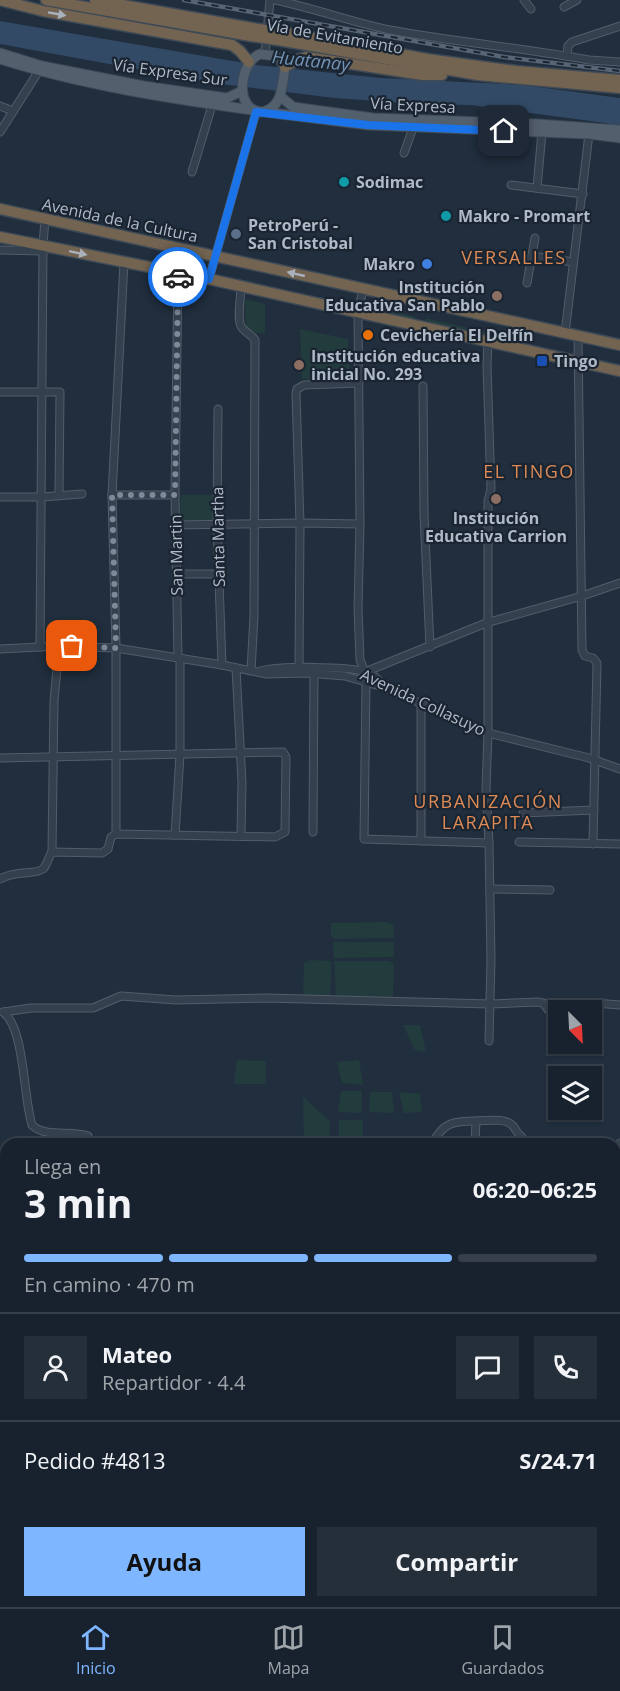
<!DOCTYPE html>
<html lang="es">
<meta charset="utf-8">
<style>
body{margin:0;font-family:"Open Sans",sans-serif;background:#252f3a;color:#f1f3f6;height:100vh;display:flex;flex-direction:column;font-size:22px;white-space:nowrap}
*{box-sizing:border-box;margin:0}
p{font-size:20px;color:#9fa4aa}
.icon{flex:none;width:33px;height:33px;fill:none;stroke:currentColor;stroke-width:2;stroke-linecap:round;stroke-linejoin:round}
.map{position:relative;flex:1;overflow:hidden}
.panel{position:absolute;left:0px;top:1138px;width:621px;height:470px;display:flex;flex-direction:column;background:#18222e;border-radius:18px 18px 0 0;box-shadow:0 2px 4px #0004,0 0 0 2px #363f4a}
.panel>*{flex:none}
.needle{width:39px;rotate:156deg}
.controls{position:absolute;left:548px;top:1000px;display:grid;gap:12px}
.controls a{display:grid;place-items:center;width:54px;height:54px;border-radius:0px;background:#18222e;box-shadow:0 2px 4px #0004,0 0 0 2px #363f4a;font-size:30px}
.pin{position:absolute;display:grid;place-items:center;width:51px;height:51px;color:#fff;margin:-26px;border-radius:12px;box-shadow:0 3px 9px #0006}
.courier{position:absolute;display:grid;place-items:center;width:60px;height:60px;margin:-30px;border:4px solid #1a73e8;border-radius:50%;background:#fff;color:#222;box-shadow:0 2px 8px #0007}
.head em{font-style:normal;font-weight:700}
.head div{display:flex;flex-direction:column-reverse}
.head{display:flex;align-items:center;justify-content:space-between;height:102px;padding:0 24px}
h1{font-size:39px;font-weight:700;line-height:45px}
.bar{display:grid;grid-template-columns:repeat(4,1fr);gap:9px 6px;align-content:center;height:72px;padding:0 24px}
.bar i{height:8px;border-radius:4px;background:#363f4a}
.bar .current{background:#7eb6ff}
.bar p{grid-column:span 4}
.line{display:flex;align-items:center;gap:15px;padding:0 24px;border-top:2px solid #363f4a}
.line div{flex:1}
.round{display:grid;place-items:center;flex:none;width:63px;height:63px;border-radius:0px;background:#252f3a}
.button{display:flex;gap:12px;margin-top:auto;padding:12px 24px}
.button a{flex:1;height:69px;border-radius:0px;background:#7eb6ff;color:#111;font-size:24px;font-weight:700;line-height:69px;text-align:center}
.button a+a{background:#252f3a;color:#f1f3f6}
.tab-bar{display:flex;justify-content:space-around;align-items:center;height:84px;border-top:2px solid #363f4a;background:#18222e;font-size:16px;color:#9fa4aa}
.tab-bar a{display:grid;justify-items:center;gap:3px}
.tab-bar .current{color:#7eb6ff}
.map>svg:first-child{display:block}
.green{fill:#223c3e}
.water{fill:#324a66}
.lines{fill:none;stroke-linecap:round;stroke-linejoin:round}
.river{stroke:#324a66;stroke-width:12}
.minor-casing{stroke:#525d6a;stroke-width:9}
.major-casing{stroke:#3e4956;stroke-width:11}
.highway-casing{stroke:#3f4a57;stroke-width:13}
.minor{stroke:#34404d;stroke-width:7}
.major{stroke:#525f6d;stroke-width:9}
.highway{stroke:#736451;stroke-width:10}
.rail-casing{stroke:#566474;stroke-width:4.5}
.rail{stroke:#1a2531;stroke-width:2;stroke-dasharray:7;stroke-linecap:butt}
.highway-bridge-casing{stroke:#3f4a57;stroke-width:13;stroke-linecap:butt}
.highway-bridge{stroke:#736451;stroke-width:10}
.oneway{fill:#a9b1bd}
.done{stroke:#7d8998;stroke-width:6;stroke-dasharray:0 10.8}
.route{stroke:#1a73e8;stroke-width:8}
.culture-dot{fill:#0f9aa8;stroke:#1a2531;stroke-width:2}
.service-dot{fill:#5c6f8a;stroke:#1a2531;stroke-width:2}
.shop-dot{fill:#3f7fe0;stroke:#1a2531;stroke-width:2}
.education-dot{fill:#8d6e63;stroke:#1a2531;stroke-width:2}
.food-dot{fill:#e8710a;stroke:#1a2531;stroke-width:2}
.transit-dot{fill:#1a4fb4;stroke:#1a2531;stroke-width:2}
.labels{text-anchor:middle;dominant-baseline:central;stroke-width:4.5;stroke-linejoin:round;paint-order:stroke}
.street-label{font-size:16px;fill:#afbac9;stroke:#1a2531}
.poi-label{font-size:16px;font-weight:bold;fill:#afbac9;stroke:#1a2531;text-anchor:start}
.water-label{font-size:18px;font-style:italic;fill:#7492b3;stroke:#1a2531}
.neighbourhood-label{font-size:18px;letter-spacing:1.5px;fill:#dd8a56;stroke:#1a2531}
</style>
<div class="map">
<svg width="620" height="1607" viewBox="0 0 620 1607">
<rect width="100%" height="100%" fill="#202e3d"/>
<g class="green">
<polygon points="245,299 265,304 265,334 246,331"/>
<polygon points="371,306 414,316 415,319 425,321 426,318 503,336 503,339 370,310"/>
<polygon points="300,329 348,339 350,381 302,379"/>
<polygon points="181,495 213,495 213,521 180,521"/>
<polygon points="387,922 394,925 394,938 333,939 331,935 331,923"/>
<polygon points="333,942 394,942 394,957 334,958"/>
<polygon points="310,960 329,961 332,962 330,996 303,996 304,963"/>
<polygon points="334,961 389,961 394,964 393,997 336,996"/>
<polygon points="403,1025 420,1025 426,1052 415,1050"/>
<polygon points="237,1060 266,1061 266,1084 234,1084"/>
<polygon points="359,1060 363,1085 342,1083 337,1062"/>
<polygon points="341,1091 362,1091 362,1113 338,1112"/>
<polygon points="370,1092 392,1092 394,1113 369,1112"/>
<polygon points="399,1092 420,1094 422,1112 404,1113"/>
<polygon points="303,1097 330,1121 329,1144 304,1144"/>
<polygon points="339,1120 363,1120 363,1140 339,1141"/>
</g>
<polygon class="water" points="0,21 256,65 381,78 523,85 620,98 620,121 606,117 472,99 420,98 335,92 214,77 0,38"/>
<g class="lines">
<polyline class="river" points="0,38 214,77 335,92 420,98 472,99 606,117 620,121"/>
<defs>
<g id="minor">
<path d="M275 0C314 8 351 22 390 30 456 42 523 48 589 60L620 62"/>
<polyline points="524,0 531,9"/>
<polyline points="564,7 577,0"/>
<polyline points="265,54 270,0"/>
<polyline points="567,56 568,46 572,42 620,26"/>
<polyline points="0,106 13,111"/>
<polyline points="0,132 40,69"/>
<polyline points="404,153 413,128"/>
<polyline points="192,172 213,102"/>
<polyline points="511,185 583,194"/>
<polyline points="537,188 542,132"/>
<polyline points="0,250 43,251"/>
<polyline points="532,256 573,262"/>
<polyline points="209,279 256,112"/>
<polyline points="527,283 535,238"/>
<path d="M241 286C241 296 237 319 241 326 244 332 251 334 255 340L254 616 251 671"/>
<polyline points="363,289 358,313 360,524 358,608 360,660 365,672 366,682 364,839 489,843"/>
<polyline points="565,333 589,134"/>
<polyline points="578,336 582,650 585,656 593,658 597,663 593,844"/>
<polyline points="488,341 487,366 491,489 488,501 488,733 486,787 489,843 491,960 489,1041"/>
<polyline points="423,386 424,514 430,647"/>
<polyline points="0,392 60,392 59,496"/>
<polyline points="218,409 217,525 222,665"/>
<polyline points="112,495 175,495"/>
<polyline points="0,497 41,497 82,494"/>
<polyline points="175,525 300,523 360,524"/>
<polyline points="176,574 218,574"/>
<polyline points="40,647 43,245 45,219"/>
<polyline points="0,649 59,646 116,648 222,665 267,674 306,673 345,676 383,687"/>
<polyline points="178,658 175,495 178,273"/>
<polyline points="236,668 242,783 241,835"/>
<polyline points="299,668 300,523 296,393 297,389 304,385 359,383"/>
<path d="M260 671C279 666 347 666 365 672 374 674 379 679 383 687L488 733 589 758 620 769"/>
<polyline points="365,672 486,623 582,596 620,583"/>
<path d="M0 758 283 752 286 757 285 832 275 837 116 834 111 837 108 849 102 853 52 852C48 857 48 864 43 869 35 875 15 870 0 879"/>
<polyline points="523,813 594,810"/>
<polyline points="313,832 314,674"/>
<polyline points="116,834 116,648 112,495 124,262"/>
<polyline points="175,835 180,755 180,658"/>
<polyline points="421,841 421,705"/>
<polyline points="519,842 620,844"/>
<polyline points="52,852 54,701 59,646"/>
<polyline points="490,889 550,890"/>
<polyline points="578,1011 595,1003 620,1005"/>
<path d="M3 1012C25 1028 23 1097 32 1125 45 1138 71 1130 88 1136V1144"/>
<polyline points="4,1012 31,1008 93,1008 121,996 176,1000 267,998 490,1004 537,1002 543,1003 553,1016 558,1017"/>
<path d="M432 1144C443 1123 452 1121 476 1121"/>
<path d="M475 1144 476 1121C487 1121 505 1117 513 1126 517 1130 516 1133 522 1137L523 1144"/>
<polyline points="615,1153 620,1143"/>
<polyline points="615,1183 620,1184"/>
<polyline points="615,1210 620,1198"/>
<polyline points="615,1300 620,1301"/>
<polyline points="615,1396 620,1396"/>
<polyline points="615,1478 620,1478"/>
<polyline points="615,1547 620,1547"/>
<polyline points="519,1602 519,1607"/>
<polyline points="552,1602 554,1607"/>
<polyline points="179,1607 180,1602"/>
<polyline points="597,1607 597,1602"/>
</g>
<g id="major">
<polyline points="0,53 42,66 144,86 227,98 242,91"/>
<path d="M260 54 276 56 285 67C282 85 283 109 261 112 233 109 240 62 260 54Z"/>
<path d="M0 59C82 85 167 98 252 110"/>
<polyline points="280,96 293,107 373,118 538,124 620,130"/>
<polyline points="265,112 368,125 589,134 620,138"/>
</g>
<g id="highway">
<polyline points="0,0 43,11 232,45 240,51 249,62"/>
<polyline points="46,0 251,36"/>
<polyline points="95,0 252,28"/>
<polyline points="285,33 427,59 516,71 620,80"/>
<polyline points="284,41 478,75 620,88"/>
<polyline points="285,67 299,59 307,57 423,75 442,75"/>
<polyline points="0,209 620,345"/>
<polyline points="0,237 209,279 620,371"/>
</g>
</defs>
<use href="#minor" class="minor-casing"/>
<use href="#major" class="major-casing"/>
<use href="#highway" class="highway-casing"/>
<use href="#minor" class="minor"/>
<use href="#major" class="major"/>
<use href="#highway" class="highway"/>
<defs>
<polyline id="rail" points="184,0 504,57 620,71"/>
</defs>
<use href="#rail" class="rail-casing"/>
<use href="#rail" class="rail"/>
<defs>
<g id="highway-bridge">
<polyline points="252,28 285,33"/>
<polyline points="251,36 284,41"/>
</g>
</defs>
<use href="#highway-bridge" class="highway-bridge-casing"/>
<use href="#highway-bridge" class="highway-bridge"/>
</g>
<defs><path id="oneway-solid" d="M-6-.8H1V-3.2L6.5 0L1 3.2V.8H-6Z" transform="scale(1.5)"/></defs>
<g class="oneway">
<use href="#oneway-solid" transform="translate(57 14) rotate(10)"/>
<use href="#oneway-solid" transform="translate(78 253) rotate(12)"/>
<use href="#oneway-solid" transform="translate(296 274) rotate(-167)"/>
</g>
<g class="lines">
<polyline class="done" points="72,646 116,648 112,495 175,495 178,277"/>
<polyline class="route" points="178,277 178,273 209,279 256,112 368,125 504,131"/>
</g>
<g class="culture-dot">
<circle cx="344" cy="182" r="6"/>
<circle cx="446" cy="216" r="6"/>
</g>
<circle class="service-dot" cx="236" cy="234" r="6"/>
<circle class="shop-dot" cx="427" cy="264" r="6"/>
<g class="education-dot">
<circle cx="497" cy="296" r="6"/>
<circle cx="299" cy="365" r="6"/>
<circle cx="496" cy="499" r="6"/>
</g>
<circle class="food-dot" cx="368" cy="335" r="6"/>
<rect class="transit-dot" x="536" y="355" width="12" height="12" rx="3"/>
<g class="labels">
<g class="street-label">
<text transform="translate(335 36) rotate(10)">Vía de Evitamiento</text>
<text transform="translate(170 72) rotate(8)">Vía Expresa Sur</text>
<text transform="translate(413 105) rotate(3)">Vía Expresa</text>
<text transform="translate(120 220) rotate(12)">Avenida de la Cultura</text>
<text transform="translate(218 537) rotate(-91)">Santa Martha</text>
<text transform="translate(176 555) rotate(-91)">San Martin</text>
<text transform="translate(423 702) rotate(25)">Avenida Collasuyo</text>
</g>
<g class="poi-label">
<text x="356" y="182">Sodimac</text>
<text x="458" y="216">Makro - Promart</text>
<text x="248" y="225">PetroPerú -<tspan x="248" dy="18">San Cristobal</tspan></text>
<text x="415" y="264" text-anchor="end">Makro</text>
<text x="485" y="287" text-anchor="end">Institución<tspan x="485" dy="18">Educativa San Pablo</tspan></text>
<text x="380" y="335">Cevichería El Delfín</text>
<text x="311" y="356">Institución educativa<tspan x="311" dy="18">inicial No. 293</tspan></text>
<text x="554" y="361">Tingo</text>
<text x="496" y="518" text-anchor="middle">Institución<tspan x="496" dy="18">Educativa Carrion</tspan></text>
</g>
<g class="water-label">
<text transform="translate(311 60) rotate(6)">Huatanay</text>
</g>
<g class="neighbourhood-label">
<text x="514" y="257">VERSALLES</text>
<text x="529" y="471">EL TINGO</text>
<text x="488" y="801">URBANIZACIÓN<tspan x="488" dy="21">LARAPITA</tspan></text>
</g>
</g>
</svg>
<div class="controls">
<a><svg class="needle" viewBox="-14 -14 28 28"><path d="M0-13l5 13h-10z" fill="#e53935"/><path d="M0 13l5-13h-10z" fill="#9fa4aa"/></svg></a>
<a><svg class="icon" aria-label="layers" viewBox="0 0 24 24"><path d="M12 4l9 5-9 5-9-5zM3 14l9 5 9-5"/></svg></a>
</div>
<div class="pin" style="left:72px;top:646px;background:#ea580c"><svg class="icon" aria-label="bag" viewBox="0 0 24 24"><path d="M5 8h14l-1 12H6zM9 8a3 3 0 0 1 6 0"/></svg></div>
<div class="pin" style="left:504px;top:131px;background:#1f2937"><svg class="icon" aria-label="home" viewBox="0 0 24 24"><path d="M3 11l9-7 9 7M6 9v11h12V9"/></svg></div>
<div class="courier" style="left:178px;top:277px"><svg class="icon" aria-label="car" viewBox="0 0 24 24"><path d="M5 17H2v-5l4-1 3-4h7l3 4 3 1v5h-3M9 17h6M6 11h13"/><circle cx="7" cy="17" r="2"/><circle cx="17" cy="17" r="2"/></svg></div>
<section class="panel">
<div class="head"><div><h1>3 min</h1><p>Llega en</p></div><em>06:20–06:25</em></div>
<div class="bar"><i class="current"></i><i class="current"></i><i class="current"></i><i></i><p>En camino · 470 m</p></div>
<div class="line" style="height:108px"><a class="round"><svg class="icon" aria-label="person" viewBox="0 0 24 24"><circle cx="12" cy="8" r="4"/><path d="M4 21q1-7 8-7t8 7"/></svg></a><div><b>Mateo</b><p>Repartidor · 4.4</p></div><a class="round"><svg class="icon" aria-label="chat" viewBox="0 0 24 24"><path d="M4 5h16v11H9l-5 4z"/></svg></a><a class="round"><svg class="icon" aria-label="phone" viewBox="0 0 24 24"><path d="M5 4h4l2 5-3 2q2 4 5 5l2-3 5 2v4C11 20 4 13 5 4z"/></svg></a></div>
<div class="line" style="height:78px"><div>Pedido #4813</div><b>S/24.71</b></div>
<div class="button"><a>Ayuda</a><a>Compartir</a></div>
</section>
</div>
<nav class="tab-bar">
<a class="current"><svg class="icon" aria-label="home" viewBox="0 0 24 24"><path d="M3 11l9-7 9 7M6 9v11h12V9"/></svg>Inicio</a>
<a><svg class="icon" aria-label="map" viewBox="0 0 24 24"><path d="M3 6l6-2 6 2 6-2v14l-6 2-6-2-6 2zM9 4v14M15 6v14"/></svg>Mapa</a>
<a><svg class="icon" aria-label="saved" viewBox="0 0 24 24"><path d="M7 4h10v16l-5-4-5 4z"/></svg>Guardados</a>
</nav>
